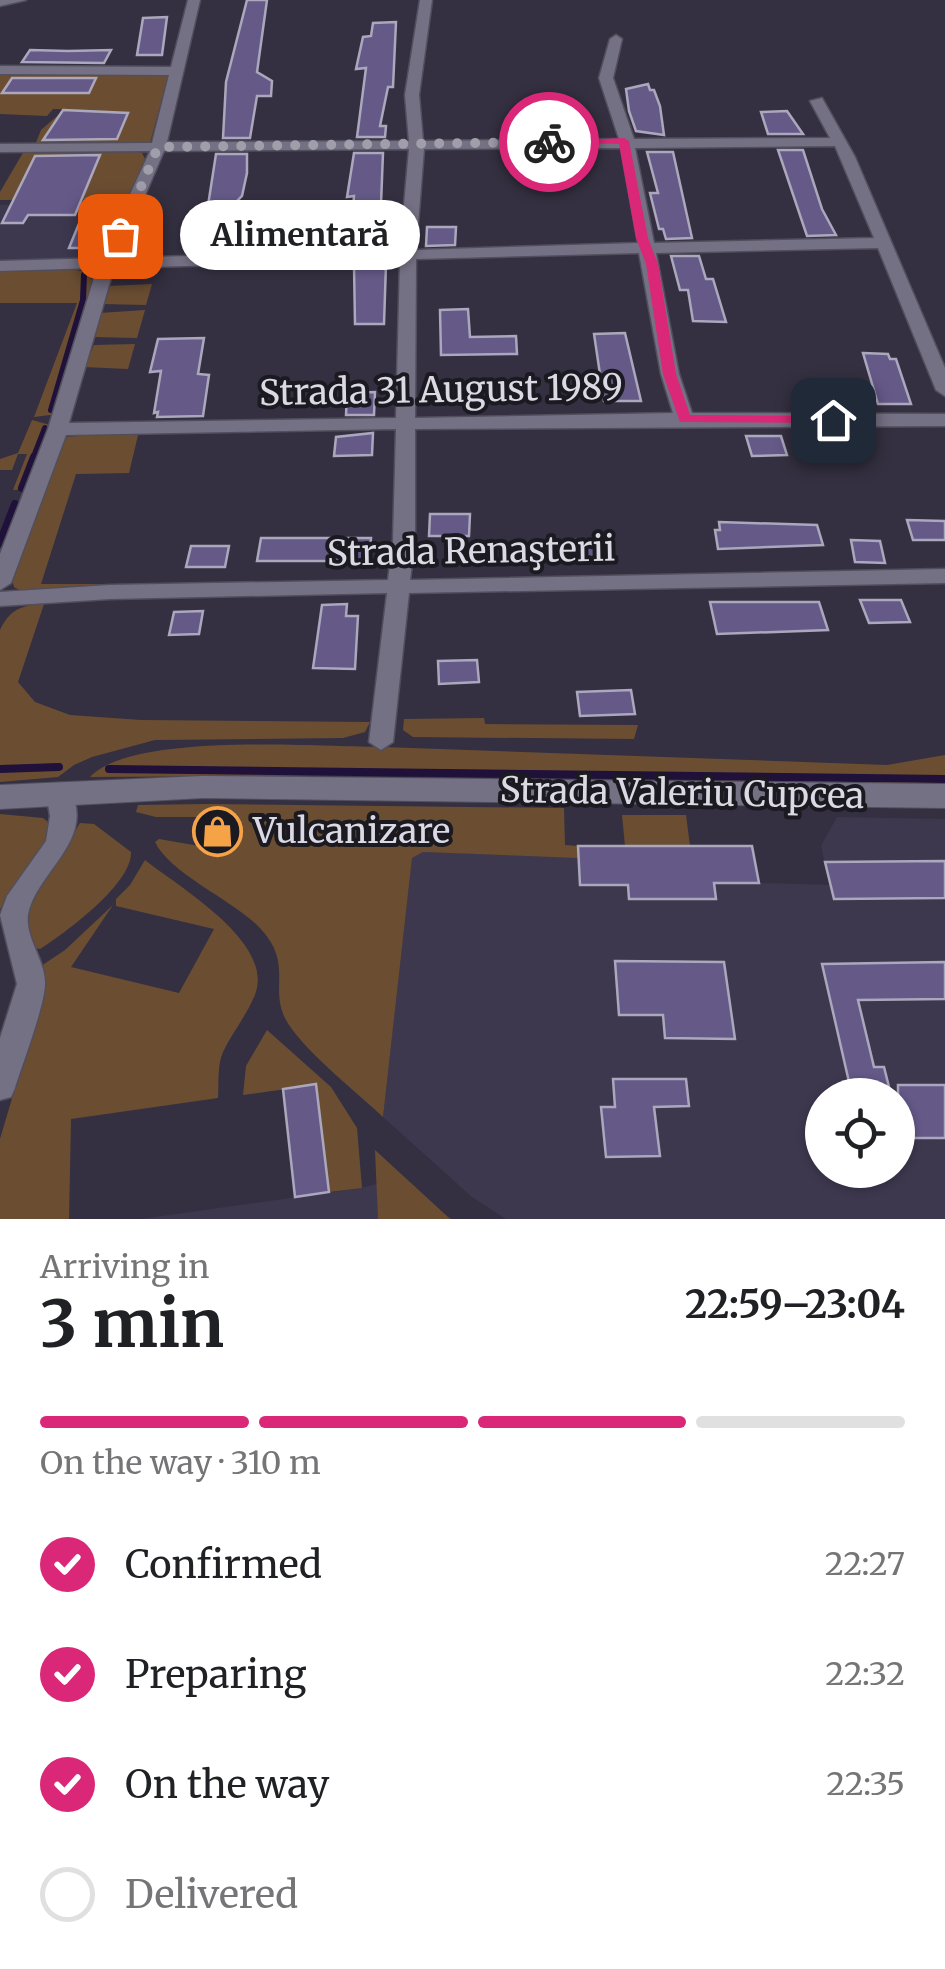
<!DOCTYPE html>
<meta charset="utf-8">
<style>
body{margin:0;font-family:Merriweather,serif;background:#f2f2f2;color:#202124;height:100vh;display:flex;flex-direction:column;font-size:38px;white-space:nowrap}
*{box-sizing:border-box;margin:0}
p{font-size:32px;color:#757577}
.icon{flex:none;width:55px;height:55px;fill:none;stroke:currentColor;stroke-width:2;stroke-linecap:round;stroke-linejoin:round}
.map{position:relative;height:1219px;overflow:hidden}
.panel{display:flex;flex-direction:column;background:#fff;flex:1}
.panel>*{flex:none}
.tools{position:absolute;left:805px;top:1078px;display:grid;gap:20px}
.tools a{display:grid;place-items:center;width:110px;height:110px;border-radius:50%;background:#fff;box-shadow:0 2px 8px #0004;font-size:50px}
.pin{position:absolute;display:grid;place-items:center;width:85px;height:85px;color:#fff;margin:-42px;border-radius:20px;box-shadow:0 5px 15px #0006}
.courier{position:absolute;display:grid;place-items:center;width:100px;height:100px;margin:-50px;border:8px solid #db2777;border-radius:50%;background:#fff;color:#222;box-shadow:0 2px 12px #0007}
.bubble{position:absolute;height:70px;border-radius:35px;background:#fff;box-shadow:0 2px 8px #0004;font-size:32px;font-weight:700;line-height:70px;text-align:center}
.summary em{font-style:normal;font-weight:700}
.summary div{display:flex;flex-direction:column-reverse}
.summary{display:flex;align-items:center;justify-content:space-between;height:170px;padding:0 40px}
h1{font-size:65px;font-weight:700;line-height:75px}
.bar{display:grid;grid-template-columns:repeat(4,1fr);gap:15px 10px;align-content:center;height:120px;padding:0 40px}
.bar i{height:12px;border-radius:8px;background:#e0e0e0}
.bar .current{background:#db2777}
.bar p{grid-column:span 4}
ol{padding:0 40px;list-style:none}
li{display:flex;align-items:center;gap:30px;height:110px}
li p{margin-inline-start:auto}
li .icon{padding:10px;border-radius:50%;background:#db2777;color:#fff;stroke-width:4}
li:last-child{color:#757577}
li i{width:55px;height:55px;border:5px solid #e0e0e0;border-radius:50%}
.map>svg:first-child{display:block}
.built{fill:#3e384f;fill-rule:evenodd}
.green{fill:#6b4e32}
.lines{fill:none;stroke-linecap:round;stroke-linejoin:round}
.stream-far1{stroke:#1f113a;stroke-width:6}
.stream{stroke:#1f113a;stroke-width:8}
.building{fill:#655988;stroke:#aba7bc;stroke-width:2.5}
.street-casing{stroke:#514e5d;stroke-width:3}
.secondary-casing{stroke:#514e5d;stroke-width:2}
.street{fill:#757184;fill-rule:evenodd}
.secondary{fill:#757184;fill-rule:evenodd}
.route{fill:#db2777}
.done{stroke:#a19eab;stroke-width:10;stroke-dasharray:0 18}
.labels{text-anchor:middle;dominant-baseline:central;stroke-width:8;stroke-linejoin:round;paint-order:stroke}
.street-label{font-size:35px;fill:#dbd9e4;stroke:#1b1a21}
.poi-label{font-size:35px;fill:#dbd9e4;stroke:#1b1a21;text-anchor:start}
</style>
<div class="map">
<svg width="945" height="1219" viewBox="0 0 945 1219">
<rect width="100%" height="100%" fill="#343041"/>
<g class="built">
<polygon points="0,205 124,205 102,263 0,263"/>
<path d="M837 817 945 819V1219H506L472 1197 383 1117 412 858 423 852 578 857V846H752L759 883 830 885 821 846ZM822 1095H898V1170H822Z"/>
<polygon points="377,1184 378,1219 141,1219 362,1188"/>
</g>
<g class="green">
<polygon points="0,72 165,74 168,76 150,143 35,145 41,130 65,109 53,109 47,116 0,114"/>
<polygon points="131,150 142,153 146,161 127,199 0,200 0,192 24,151"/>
<polygon points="61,267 86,272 94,283 58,414 34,417 77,303 0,303 0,269"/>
<polygon points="152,284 146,305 102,304 107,286"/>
<polygon points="145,310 137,338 94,337 100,313"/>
<polygon points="135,344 128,369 84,367 94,345"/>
<polygon points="32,420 50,425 26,489 13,490 27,454 18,454 12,470 0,470 0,459 18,453"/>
<polygon points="139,431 129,473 76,474 41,584 100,584 99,588 22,591 14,587 12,580 65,437"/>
<path d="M44 604 18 682 35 702 70 715 141 720 370 722 365 732 343 738 155 740 92 757 74 765 58 777 0 782V630C10 609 22 605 44 604Z"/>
<polygon points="484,718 485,724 638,725 634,739 413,737 403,730 404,719"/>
<path d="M383 747 887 765 945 755V784L407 775 90 777C132 732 319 747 383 747Z"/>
<path d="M208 804 564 808 565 845 578 846 579 858 423 852 412 858 383 1117C358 1093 299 1047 285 1018 269 985 295 963 257 925 230 899 170 873 155 842L159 839 205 847 225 836H239L241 827H214L215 817H156L136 812 138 805Z"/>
<polygon points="0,814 43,818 55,828 12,898 0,909"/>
<polygon points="622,815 686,815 690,846 625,846"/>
<path d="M80 823 94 824 131 852C132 884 66 932 40 949L30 947 19 922Z"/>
<path d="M145 860C180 888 278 944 254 997 246 1016 232 1033 223 1052 217 1065 219 1084 218 1098L71 1119 69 1219H0V1139L45 987 38 968 65 950 113 905 71 967 179 993 214 929 116 906V899L130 885Z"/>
<polygon points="267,1030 331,1087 357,1128 362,1188 329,1192 315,1085 243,1095 246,1066"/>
<polygon points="375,1150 448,1217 451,1219 378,1219"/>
</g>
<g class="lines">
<g class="stream-far1">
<polyline points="51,410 83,300 84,275"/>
<polyline points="33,459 45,428"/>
</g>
<g class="stream">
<polyline points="22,488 34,457"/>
<polyline points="0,543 15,504"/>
<polyline points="0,769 59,767"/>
<polyline points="109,769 945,779"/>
</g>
</g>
<g class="building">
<polygon points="247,0 267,0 257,72 272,81 271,96 257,96 250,138 223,138 226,82"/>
<polygon points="167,17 162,55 137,55 143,18"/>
<polygon points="396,22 393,87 388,87 380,126 386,126 385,137 357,137 366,68 356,69 363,37 371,36 373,23"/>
<polygon points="30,50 68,51 111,50 104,63 22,62"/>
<polygon points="12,78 96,78 89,93 2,93"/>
<polygon points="648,84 650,90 654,90 660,106 664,135 636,131 629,111 626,89"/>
<polygon points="63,110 128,113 117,139 43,140"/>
<polygon points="787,111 803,134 768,134 761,112"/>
<polygon points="778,150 803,150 822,209 836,235 807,236"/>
<polygon points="647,152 673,152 692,238 666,239 663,229 659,229 650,193 658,193"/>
<polygon points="354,153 383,153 380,230 385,229 385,247 357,247 356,222 352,222 354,196 347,197"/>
<polygon points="216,154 247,154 247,173 242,196 235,203 228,244 202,244"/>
<polygon points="100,155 75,215 28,215 23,223 2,223 35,156"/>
<polygon points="87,204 118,204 100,248 69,248"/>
<polygon points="427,227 456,227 455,245 426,246"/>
<polygon points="671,256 699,256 706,279 713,279 726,322 693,321 688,290 680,290"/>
<polygon points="386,264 384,324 355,324 354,265"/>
<polygon points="468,309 470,337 516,336 517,354 441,355 440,310"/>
<polygon points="625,333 641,401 604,401 594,334"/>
<polygon points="204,338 198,374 209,375 203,416 157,417 158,412 154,413 161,371 150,372 158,339"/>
<polygon points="863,353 888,354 890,359 896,359 911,404 878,404"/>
<polygon points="375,392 374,415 346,415 347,393"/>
<polygon points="373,433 372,455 334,456 336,437"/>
<polygon points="746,436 781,436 787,455 752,456"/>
<polygon points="430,514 470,514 469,536 429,536"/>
<polygon points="907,520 945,521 945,540 913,540"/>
<polygon points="719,522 817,525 823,545 718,549 715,530 720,530"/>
<polygon points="261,538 371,538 369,561 257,561"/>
<polygon points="602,539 605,558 580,559 576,540"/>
<polygon points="851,540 880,541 885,563 855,562"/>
<polygon points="191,546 229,546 225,567 186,567"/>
<polygon points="860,600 901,600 910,622 869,623"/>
<polygon points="710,602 819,602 828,630 717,634"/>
<polygon points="347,604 346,616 358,616 355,669 313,668 322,605"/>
<polygon points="203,611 199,634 169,635 174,612"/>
<polygon points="477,660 479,682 439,684 438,661"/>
<polygon points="631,690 635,714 580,716 577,692"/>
<polygon points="578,846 752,846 759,883 714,883 716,899 629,899 628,885 580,885"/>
<polygon points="945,861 945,898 834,899 825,862"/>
<polygon points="615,961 724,962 735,1039 665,1038 663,1015 619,1015"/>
<polygon points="945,962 945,999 858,1000 874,1067 884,1067 891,1095 852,1095 822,964"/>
<polygon points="613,1079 686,1079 689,1106 654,1107 660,1156 606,1157 601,1107 615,1107"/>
<polygon points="316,1084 329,1192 295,1197 283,1089"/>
<rect x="898" y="1085" width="47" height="53"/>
</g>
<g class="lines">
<defs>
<g id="street">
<polygon points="0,0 26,0 0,6"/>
<path d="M188 0H200L167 142 409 141 405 95 420 0H432L419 95 423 141 619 139 599 78 610 39 616 35 622 39 613 78 634 139 830 138 810 101 822 98 855 157 945 368V396L936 390 878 248 656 253 679 374 692 413 945 414V426L415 429V540L410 580 945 569V583L409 593 393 742 381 750 369 742 387 593 110 599 0 606V592L110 585 388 580 393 540 396 429 66 435 11 583 0 590V554L48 429 97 268 0 271V261L101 258 150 151 0 152V144L152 143 169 75 0 74V66L171 67ZM835 146 874 238 654 243 635 148ZM621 148 638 243 416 250 424 149ZM409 149 400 250 118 258 164 151ZM639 253 661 374 673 413 415 418 416 259ZM400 260 396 418 69 423 114 268Z"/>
<path d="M59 783 68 786C98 837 42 867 29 910 22 935 46 960 45 984 45 1005 22 1065 15 1088L11 1097 0 1100V1038L17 984 0 915 7 896 46 841 50 816 46 792 50 786Z"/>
</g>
<polygon id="secondary" points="203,776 945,784 945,808 203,798 0,809 0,785"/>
</defs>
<use href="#street" class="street-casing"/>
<use href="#secondary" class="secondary-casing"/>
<use href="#street" class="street"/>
<use href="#secondary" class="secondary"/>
</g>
<polygon class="route" points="624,138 629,141 648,238 658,264 676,374 690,415 833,416 840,420 838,423 680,422 663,374 646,264 636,238 619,144 544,142"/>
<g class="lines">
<polyline class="done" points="120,236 158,147 549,142"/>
</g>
<defs>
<symbol id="shop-ring" viewBox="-11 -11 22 22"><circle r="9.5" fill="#1b1a21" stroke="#f6a247" stroke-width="1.5"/><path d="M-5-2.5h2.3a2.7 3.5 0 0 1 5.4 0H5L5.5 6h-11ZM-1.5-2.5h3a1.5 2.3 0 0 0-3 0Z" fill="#f6a247"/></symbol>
</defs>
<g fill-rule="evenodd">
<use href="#shop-ring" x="190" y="804" width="55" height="55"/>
</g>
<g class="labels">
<g class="street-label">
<text transform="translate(441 390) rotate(-1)">Strada 31 August 1989</text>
<text transform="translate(471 551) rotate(-1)">Strada Renaşterii</text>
<text transform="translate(682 793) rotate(1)">Strada Valeriu Cupcea</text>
</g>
<g class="poi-label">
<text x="253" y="831">Vulcanizare</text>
</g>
</g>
</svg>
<div class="tools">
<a><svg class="icon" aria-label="locate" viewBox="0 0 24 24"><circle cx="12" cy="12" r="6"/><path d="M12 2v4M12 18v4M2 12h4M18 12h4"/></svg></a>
</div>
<div class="pin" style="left:120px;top:236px;background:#ea580c"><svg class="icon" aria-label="bag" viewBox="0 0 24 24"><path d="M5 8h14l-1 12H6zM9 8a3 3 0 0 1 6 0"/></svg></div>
<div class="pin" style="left:833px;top:420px;background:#1f2937"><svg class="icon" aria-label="home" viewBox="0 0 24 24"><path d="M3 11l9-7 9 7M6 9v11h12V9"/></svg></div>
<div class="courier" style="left:549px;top:142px"><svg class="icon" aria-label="bike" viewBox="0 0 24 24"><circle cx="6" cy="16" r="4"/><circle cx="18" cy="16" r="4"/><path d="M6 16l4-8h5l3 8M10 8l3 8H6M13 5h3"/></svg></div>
<div class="bubble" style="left:180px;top:200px;width:240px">Alimentară</div>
</div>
<section class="panel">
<div class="summary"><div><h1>3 min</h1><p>Arriving in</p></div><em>22:59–23:04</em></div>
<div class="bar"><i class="current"></i><i class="current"></i><i class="current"></i><i></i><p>On the way · 310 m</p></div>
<ol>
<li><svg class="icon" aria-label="check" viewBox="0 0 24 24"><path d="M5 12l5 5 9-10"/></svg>Confirmed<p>22:27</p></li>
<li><svg class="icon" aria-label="check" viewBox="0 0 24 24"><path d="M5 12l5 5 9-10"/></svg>Preparing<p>22:32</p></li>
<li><svg class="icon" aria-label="check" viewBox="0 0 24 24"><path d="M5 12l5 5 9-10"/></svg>On the way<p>22:35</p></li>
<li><i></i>Delivered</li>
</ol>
</section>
